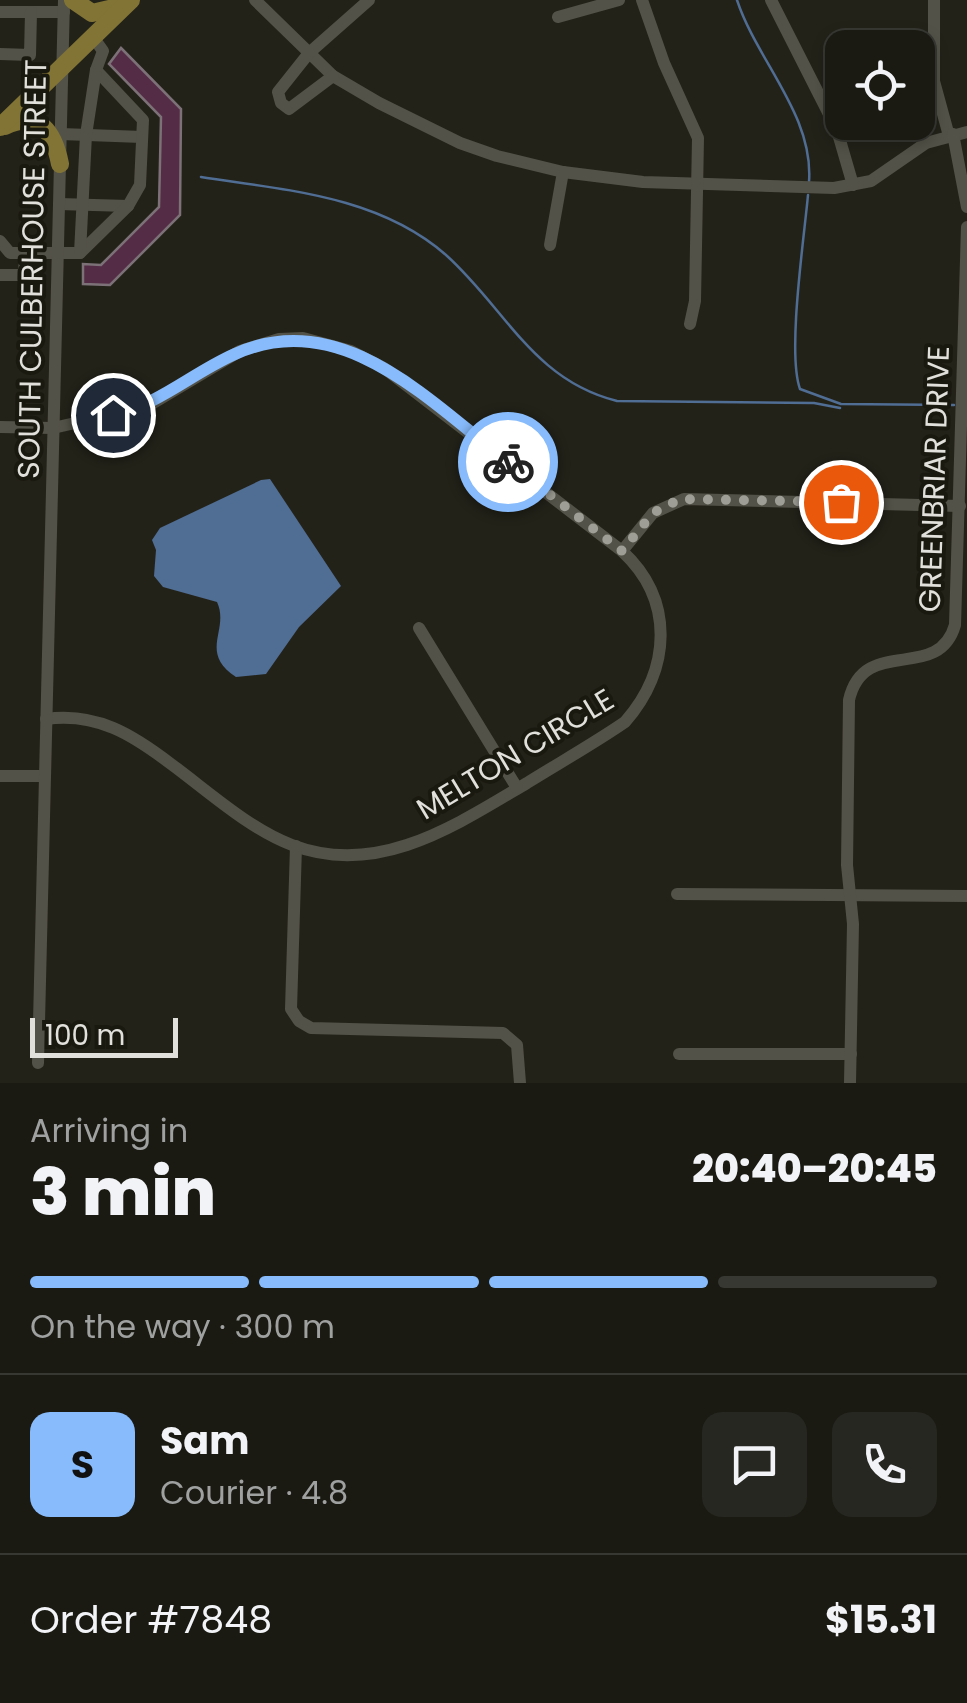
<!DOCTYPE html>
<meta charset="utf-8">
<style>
body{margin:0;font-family:Poppins,sans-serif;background:#272721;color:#f1f3f6;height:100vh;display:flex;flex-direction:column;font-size:38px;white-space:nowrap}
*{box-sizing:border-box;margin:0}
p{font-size:32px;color:#9fa1a0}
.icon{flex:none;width:55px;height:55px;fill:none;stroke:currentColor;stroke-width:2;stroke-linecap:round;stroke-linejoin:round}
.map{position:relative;height:1083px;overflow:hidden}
.side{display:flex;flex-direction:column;background:#1a1a13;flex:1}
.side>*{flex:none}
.controls{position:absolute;left:825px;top:30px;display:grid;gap:20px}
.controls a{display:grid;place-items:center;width:110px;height:110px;border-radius:20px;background:#1a1a13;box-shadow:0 5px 15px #0003,0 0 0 2px #383833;font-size:50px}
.scale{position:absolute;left:30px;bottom:25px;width:148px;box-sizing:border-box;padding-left:10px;border:5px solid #e1e0da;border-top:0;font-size:28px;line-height:35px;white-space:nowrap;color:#e1e0da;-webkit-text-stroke:8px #1a1910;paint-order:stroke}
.pin{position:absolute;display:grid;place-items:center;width:85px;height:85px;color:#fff;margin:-42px;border:5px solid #fff;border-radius:50%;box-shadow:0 2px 10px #0007}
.courier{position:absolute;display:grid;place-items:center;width:100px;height:100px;margin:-50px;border:8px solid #87bbfb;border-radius:50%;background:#fff;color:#222;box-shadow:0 2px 12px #0007}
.overview em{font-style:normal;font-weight:800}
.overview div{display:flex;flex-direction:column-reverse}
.overview{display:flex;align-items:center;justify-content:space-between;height:170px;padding:0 30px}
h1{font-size:65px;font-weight:800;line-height:75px}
.bar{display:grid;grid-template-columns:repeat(4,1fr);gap:15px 10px;align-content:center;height:120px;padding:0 30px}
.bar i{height:12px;border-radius:8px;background:#383833}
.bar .selected{background:#87bbfb}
.bar p{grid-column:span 4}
.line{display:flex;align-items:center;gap:25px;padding:0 30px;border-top:2px solid #383833}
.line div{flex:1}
.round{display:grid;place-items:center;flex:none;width:105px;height:105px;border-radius:20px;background:#272721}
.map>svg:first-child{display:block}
.water{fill:#506d94}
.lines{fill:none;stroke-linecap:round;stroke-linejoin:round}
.stream{stroke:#506d94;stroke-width:2.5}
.building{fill:#552c46;stroke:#7c7177;stroke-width:2.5}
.minor{stroke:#535248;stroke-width:12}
.major{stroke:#817435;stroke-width:18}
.done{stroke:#9e9e96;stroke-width:10;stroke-dasharray:0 18}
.route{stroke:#87bbfb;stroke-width:12}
.labels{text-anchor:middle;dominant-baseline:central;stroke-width:8;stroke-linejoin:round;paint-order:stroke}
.street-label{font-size:30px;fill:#e1e0da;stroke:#1a1910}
</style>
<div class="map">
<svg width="967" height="1083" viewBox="0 0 967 1083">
<rect width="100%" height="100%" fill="#232219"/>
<path class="water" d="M270 479 341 586 299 627 266 674 236 677C198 652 230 630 217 602L163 587 154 576 156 550 152 540 160 528 261 480Z"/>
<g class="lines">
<g class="stream">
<path d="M737 0C757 61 814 115 809 182"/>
<path d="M201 177C286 190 379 196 446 255 506 309 533 380 617 401L814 403 840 408"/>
<path d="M808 195C804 239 787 353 800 389L841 404 954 405"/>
</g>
</g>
<polygon class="building" points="121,48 181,109 180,215 110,285 83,284 83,264 101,265 159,207 161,117 109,64"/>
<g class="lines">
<g class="minor">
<polyline points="255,0 333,76 379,103 460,143 497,156 563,172 643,182 834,188 871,181 926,143 967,132"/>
<polyline points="642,0 664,63 698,138 695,301 690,324"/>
<polyline points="771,0 837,130 853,185"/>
<polyline points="934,0 934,81 949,136"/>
<polyline points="0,12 64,12"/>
<polyline points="558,17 619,0"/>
<polyline points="0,54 30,55 31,12"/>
<polyline points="333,76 289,109 281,103 278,92 309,53 369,0"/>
<polyline points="61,134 142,137"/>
<polyline points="953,134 967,207"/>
<polyline points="59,204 128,206"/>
<polyline points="0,241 10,253 80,253 128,206 140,185 143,120 96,70 103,51 93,37"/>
<polyline points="550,245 563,172"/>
<polyline points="80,253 86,135 96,70"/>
<polyline points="0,275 24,275 25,254"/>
<path d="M0 427 53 428 133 410 153 403 240 351 279 339 303 338 351 351 384 368 622 551C675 600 671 670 625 722 593 744 559 763 527 783 456 825 378 878 292 845 248 828 209 792 171 764 133 735 97 712 46 719"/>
<polyline points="622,551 653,513 684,499 960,506"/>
<polyline points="419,628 517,788"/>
<polyline points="0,776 44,776"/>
<polyline points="296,846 291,1009 299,1021 311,1028 503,1033 517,1045 520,1083"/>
<polyline points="677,894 967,896"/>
<polyline points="679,1054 851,1054"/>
<polyline points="38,1063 64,0"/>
<path d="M850 1083 853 924 847 865 849 700C864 634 938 684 955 625L967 227"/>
</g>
<g class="major">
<polyline points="73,0 92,13 122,6"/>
<path d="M5 126C39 109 54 133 60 164"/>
<polyline points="0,127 131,0"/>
</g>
</g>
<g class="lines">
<polyline class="done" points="508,462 622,551 653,513 680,499 841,502"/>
<path class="route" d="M113 415C160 404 192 373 235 354 341 306 429 401 508 462"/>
</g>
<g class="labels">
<g class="street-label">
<text transform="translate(32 269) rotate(-89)">SOUTH CULBERHOUSE STREET</text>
<text transform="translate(934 479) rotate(-88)">GREENBRIAR DRIVE</text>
<text transform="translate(515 754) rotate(-31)">MELTON CIRCLE</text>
</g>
</g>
</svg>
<div class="controls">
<a><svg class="icon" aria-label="locate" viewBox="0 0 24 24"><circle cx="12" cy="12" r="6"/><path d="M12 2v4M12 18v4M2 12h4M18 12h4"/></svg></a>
</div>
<div class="scale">100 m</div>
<div class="pin" style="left:841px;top:502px;background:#ea580c"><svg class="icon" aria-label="bag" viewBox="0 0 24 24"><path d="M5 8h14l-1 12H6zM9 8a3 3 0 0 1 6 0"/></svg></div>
<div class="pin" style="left:113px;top:415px;background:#1f2937"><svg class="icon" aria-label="home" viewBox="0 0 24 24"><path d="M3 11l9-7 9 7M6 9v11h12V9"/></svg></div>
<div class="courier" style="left:508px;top:462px"><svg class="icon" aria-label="bike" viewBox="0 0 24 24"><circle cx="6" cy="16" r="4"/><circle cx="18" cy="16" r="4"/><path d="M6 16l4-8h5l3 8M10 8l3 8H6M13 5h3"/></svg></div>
</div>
<section class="side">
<div class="overview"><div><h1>3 min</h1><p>Arriving in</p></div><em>20:40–20:45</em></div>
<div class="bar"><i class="selected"></i><i class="selected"></i><i class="selected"></i><i></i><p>On the way · 300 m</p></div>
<div class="line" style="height:180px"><b class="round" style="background:#87bbfb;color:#111">S</b><div><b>Sam</b><p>Courier · 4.8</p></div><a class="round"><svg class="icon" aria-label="chat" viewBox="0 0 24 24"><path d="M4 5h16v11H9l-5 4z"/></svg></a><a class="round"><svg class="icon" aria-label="phone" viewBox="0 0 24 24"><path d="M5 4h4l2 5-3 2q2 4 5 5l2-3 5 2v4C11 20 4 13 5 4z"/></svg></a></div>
<div class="line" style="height:130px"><div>Order #7848</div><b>$15.31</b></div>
</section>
